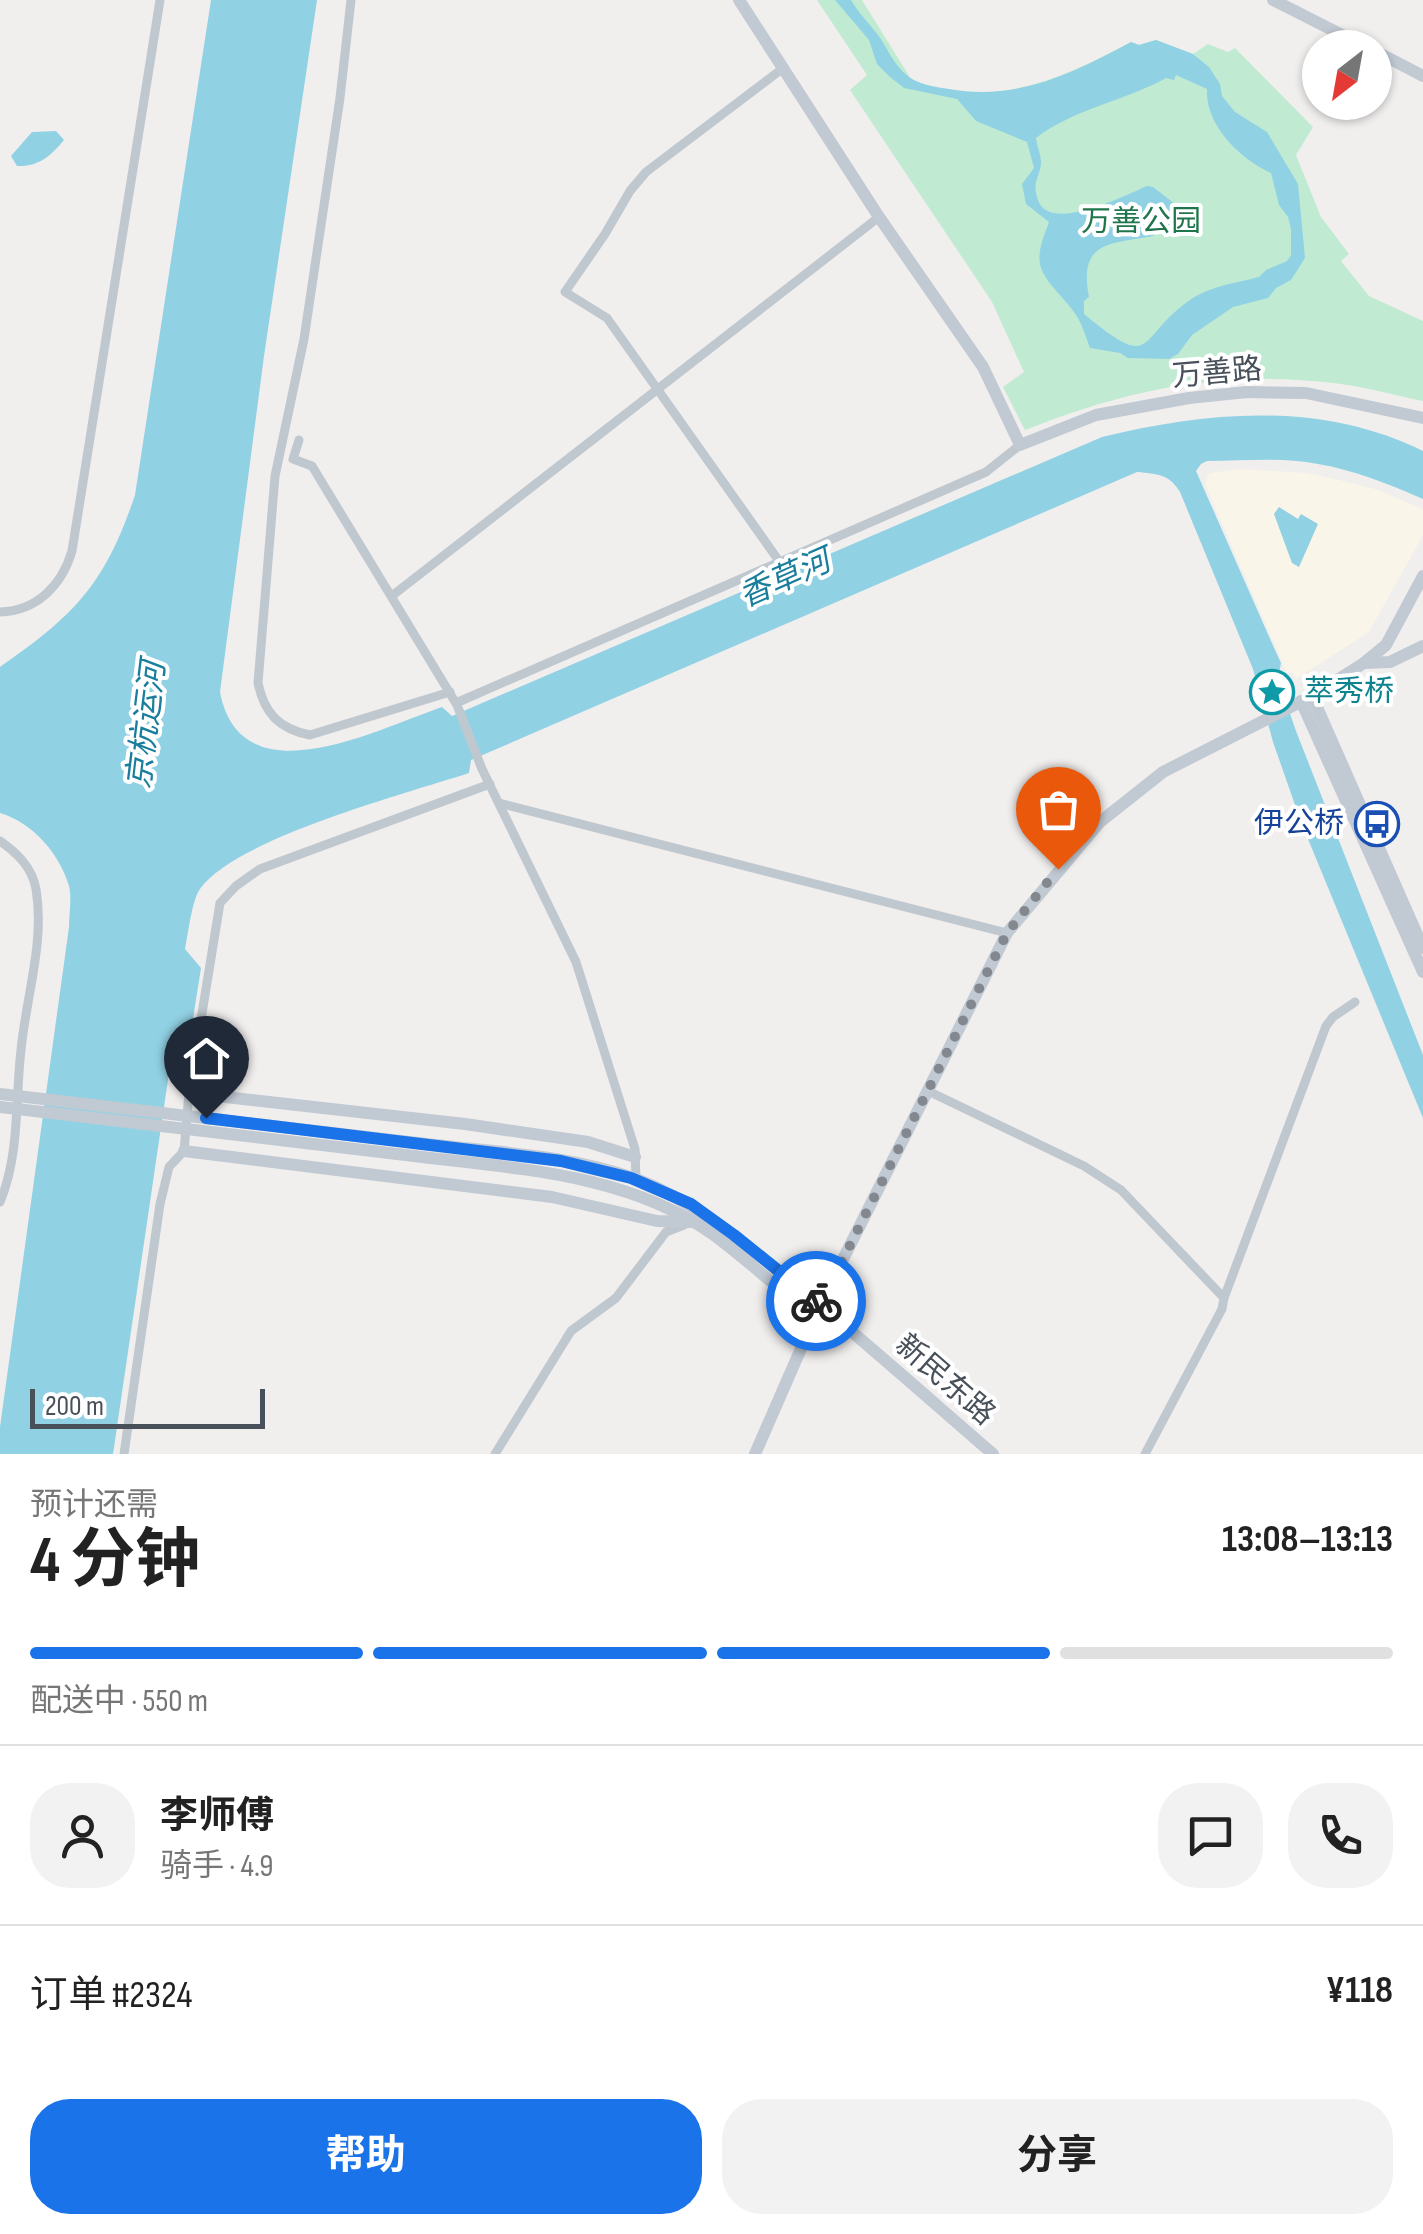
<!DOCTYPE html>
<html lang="zh">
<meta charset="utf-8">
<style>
body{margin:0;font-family:"Sofia Sans Condensed","Noto Sans SC",sans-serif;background:#f2f2f2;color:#222;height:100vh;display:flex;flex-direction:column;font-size:38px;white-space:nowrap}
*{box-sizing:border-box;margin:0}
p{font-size:32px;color:#767676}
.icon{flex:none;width:55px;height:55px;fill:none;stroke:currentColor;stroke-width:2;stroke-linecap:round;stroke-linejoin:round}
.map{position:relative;height:1454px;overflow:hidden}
.details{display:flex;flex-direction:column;background:#fff;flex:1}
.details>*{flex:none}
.needle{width:65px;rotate:211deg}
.fabs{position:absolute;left:1302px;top:30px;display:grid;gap:20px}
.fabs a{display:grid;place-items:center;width:90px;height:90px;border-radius:50%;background:#fff;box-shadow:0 2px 8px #0004;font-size:50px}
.scale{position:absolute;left:30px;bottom:25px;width:235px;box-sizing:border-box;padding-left:10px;border:5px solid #48515a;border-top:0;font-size:28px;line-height:35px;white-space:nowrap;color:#48515a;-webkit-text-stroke:8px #fff;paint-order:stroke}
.pin{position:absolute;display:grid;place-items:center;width:85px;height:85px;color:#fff;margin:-102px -42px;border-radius:50% 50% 50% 0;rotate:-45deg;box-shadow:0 0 10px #0007}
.pin .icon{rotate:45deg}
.courier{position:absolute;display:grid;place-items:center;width:100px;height:100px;margin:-50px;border:8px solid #1a73e8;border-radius:50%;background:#fff;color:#222;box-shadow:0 2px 12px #0007}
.headline em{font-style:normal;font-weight:700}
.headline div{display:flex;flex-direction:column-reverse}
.headline{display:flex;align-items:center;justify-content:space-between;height:170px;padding:0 30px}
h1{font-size:65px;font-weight:700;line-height:75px}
.bar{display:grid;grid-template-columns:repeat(4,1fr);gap:15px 10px;align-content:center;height:120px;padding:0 30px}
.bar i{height:12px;border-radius:8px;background:#e0e0e0}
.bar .current{background:#1a73e8}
.bar p{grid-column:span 4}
.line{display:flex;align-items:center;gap:25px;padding:0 30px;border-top:2px solid #e0e0e0}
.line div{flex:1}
.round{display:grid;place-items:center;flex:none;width:105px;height:105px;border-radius:40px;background:#f2f2f2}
.action{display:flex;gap:20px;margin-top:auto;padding:20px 30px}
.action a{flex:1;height:115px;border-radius:40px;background:#1a73e8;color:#fff;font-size:40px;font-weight:700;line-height:115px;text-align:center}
.action a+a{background:#f2f2f2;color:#222}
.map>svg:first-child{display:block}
.commercial{fill:#faf5e9}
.green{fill:#c0ebd2}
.water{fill:#91d1e4;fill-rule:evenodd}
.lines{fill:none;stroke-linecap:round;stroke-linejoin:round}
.street{stroke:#c0c8cf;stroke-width:9}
.secondary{stroke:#c1c9d3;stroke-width:12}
.secondary-bridge{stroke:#c1c9d3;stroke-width:12}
.done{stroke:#83888e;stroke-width:10;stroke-dasharray:0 18}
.route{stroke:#1a73e8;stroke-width:12}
.labels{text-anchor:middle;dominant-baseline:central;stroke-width:8;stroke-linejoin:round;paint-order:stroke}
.park-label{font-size:30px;fill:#1f754c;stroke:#fff}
.street-label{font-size:30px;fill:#48515a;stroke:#fff}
.culture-label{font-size:30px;fill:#0d838f;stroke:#fff;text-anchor:start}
.transit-label{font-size:30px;fill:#164399;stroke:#fff;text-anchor:end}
.water-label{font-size:32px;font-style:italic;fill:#197e9c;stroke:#fff}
</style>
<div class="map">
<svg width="1423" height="1454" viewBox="0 0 1423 1454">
<rect width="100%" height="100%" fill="#f1eeee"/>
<polygon class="commercial" points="1240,469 1305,473 1335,479 1375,489 1423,509 1423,535 1369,632 1296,679 1293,672 1287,673 1205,484 1209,473"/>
<path class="green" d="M817 0H862L911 79C988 113 1064 78 1131 42L1139 45 1156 40 1193 54 1208 44 1228 52 1235 48 1313 127 1296 155 1321 217 1349 254 1341 261 1369 296 1423 321V401C1393 395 1363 386 1333 383 1220 370 1129 389 1025 430L1003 387 1024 372 992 302 850 90 867 75Z"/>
<g class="water">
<path d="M211 0H317L264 356 220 692C241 801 377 729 442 707L452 716 1102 437C1209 411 1321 401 1423 451V499C1389 484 1354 470 1318 464 1282 457 1244 461 1207 461L1201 464 1196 471 1275 650 1281 663 1278 679 1296 731 1423 1055V1118L1301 822 1273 742 1253 669 1180 492C1169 474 1158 474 1137 472L471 760 469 773C408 793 234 839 200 889 192 900 188 934 185 949L201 968 187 1057 170 1066 113 1454H0V1427L69 927C69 915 72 898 69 886 59 853 33 823 0 813V667C76 614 105 584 135 495Z"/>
<path d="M835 0H851C858 12 866 20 874 30 888 46 892 66 912 79 922 85 936 87 949 89 1017 101 1072 74 1131 42L1139 45 1156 40 1193 54 1209 67 1220 84 1222 96 1235 112 1267 132 1298 184 1305 258 1291 280 1276 288 1268 298 1233 307 1192 335 1178 354 1169 359 1128 358 1120 353 1090 348C1086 338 1083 327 1078 318 1069 302 1047 285 1041 268 1036 253 1044 236 1049 222L1026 204 1022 184 1034 168 1027 142 976 121 957 99 904 88 890 77 877 64 869 40ZM1176 75 1207 89C1205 125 1240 159 1271 173L1279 205 1288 217 1291 229V255L1287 261 1266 270 1259 277C1236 283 1210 286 1190 300 1135 338 1157 374 1084 314V301L1089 297C1078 241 1110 244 1153 236L1159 227 1174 224 1179 207 1153 187 1147 186C1126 195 1049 234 1038 200 1031 181 1041 176 1041 162 1041 155 1037 146 1036 138 1073 109 1125 101 1166 78L1174 80Z"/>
<path d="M56 131 64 140C51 156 38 167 17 166L11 156 32 132Z"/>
<polygon points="1279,507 1298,519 1301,514 1318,524 1299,567 1292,563 1274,514"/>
</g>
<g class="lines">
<g class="street">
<path d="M351 0 340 98 304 339 275 476 258 683C264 713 279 729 310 735L450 692"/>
<polyline points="299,440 293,459 312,466 457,705 482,769 576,962 635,1149 636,1179"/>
<polyline points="779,561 607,318 565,292 605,234 630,191 646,172 782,69"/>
<polyline points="393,595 879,217"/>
<path d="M0 612C37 611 62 585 72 551L160 0"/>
<polyline points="456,703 986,472 1020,445"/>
<polyline points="499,803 1007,933"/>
<path d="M0 841C17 853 32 867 36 889 45 942 26 997 21 1050 15 1101 20 1154 0 1202"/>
<polyline points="928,1091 1084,1166 1121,1190 1224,1298 1222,1309 1145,1454"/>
<polyline points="1224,1298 1326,1026 1333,1017 1355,1002"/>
<polyline points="124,1454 160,1204 169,1167 184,1151 189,1093 220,903 236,886 260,869 490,784"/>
<polyline points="495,1454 571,1331 616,1298 666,1232 684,1225"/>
</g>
<g class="secondary">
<polyline points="739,0 879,217 983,367 1020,445 1096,415 1189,398 1247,392 1306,393 1423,418"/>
<polyline points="1273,0 1368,48"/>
<polyline points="1375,51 1423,76"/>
<polyline points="1364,663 1390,662 1423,646"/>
<polyline points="1312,696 1423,948"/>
<polyline points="1301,701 1423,972"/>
<polyline points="189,1093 465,1124 588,1142 635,1157"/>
<path d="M418 1143C489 1152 568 1154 636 1179 697 1202 745 1244 795 1284 862 1339 927 1397 993 1454"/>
<polyline points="184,1151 552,1197 657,1221 691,1222"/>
<path d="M414 1156C517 1169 627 1173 714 1235 749 1261 781 1291 814 1318"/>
<polyline points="755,1454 820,1305 1007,933 1100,822 1163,772 1312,696 1364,663 1386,645 1423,576"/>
</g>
<g class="secondary-bridge">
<polyline points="0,1094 418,1143"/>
<polyline points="0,1107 414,1156"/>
</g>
</g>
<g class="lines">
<polyline class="done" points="816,1301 820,1305 1007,933 1058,869"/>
<polyline class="route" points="206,1118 561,1161 631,1178 691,1204 734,1235 816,1301"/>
</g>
<defs>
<symbol id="sight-ring" viewBox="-11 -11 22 22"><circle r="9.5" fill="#fff" stroke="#0f9aa8" stroke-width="1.5"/><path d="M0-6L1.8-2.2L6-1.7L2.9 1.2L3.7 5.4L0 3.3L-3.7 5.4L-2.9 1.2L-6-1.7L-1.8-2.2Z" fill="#0f9aa8"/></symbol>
<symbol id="bus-ring" viewBox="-11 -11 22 22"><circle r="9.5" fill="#fff" stroke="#1a4fb4" stroke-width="1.5"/><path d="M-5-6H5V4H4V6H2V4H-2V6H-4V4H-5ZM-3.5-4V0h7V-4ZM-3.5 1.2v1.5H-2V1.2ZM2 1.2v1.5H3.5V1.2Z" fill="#1a4fb4"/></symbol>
</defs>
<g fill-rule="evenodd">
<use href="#sight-ring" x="1247" y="667" width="50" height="50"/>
<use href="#bus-ring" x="1352" y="799" width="50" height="50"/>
</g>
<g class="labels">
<g class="park-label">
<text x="1141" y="222">万善公园</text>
</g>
<g class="street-label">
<text transform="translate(1217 373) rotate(-5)">万善路</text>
<text transform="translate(945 1380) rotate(41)">新民东路</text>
</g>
<g class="culture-label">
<text x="1304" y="692">萃秀桥</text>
</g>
<g class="transit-label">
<text x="1344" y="824">伊公桥</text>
</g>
<g class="water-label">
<text transform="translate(785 579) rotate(-24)">香草河</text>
<text transform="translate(147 725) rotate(-83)">京杭运河</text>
</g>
</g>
</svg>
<div class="fabs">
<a><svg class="needle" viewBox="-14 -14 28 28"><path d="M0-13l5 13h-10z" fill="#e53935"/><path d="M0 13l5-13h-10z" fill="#767676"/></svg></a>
</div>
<div class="scale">200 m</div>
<div class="pin" style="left:1058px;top:869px;background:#ea580c"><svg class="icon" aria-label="bag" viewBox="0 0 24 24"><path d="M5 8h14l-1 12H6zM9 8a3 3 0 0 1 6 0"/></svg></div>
<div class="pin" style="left:206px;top:1118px;background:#1f2937"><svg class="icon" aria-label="home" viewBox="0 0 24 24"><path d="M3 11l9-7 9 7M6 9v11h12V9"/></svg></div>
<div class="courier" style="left:816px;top:1301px"><svg class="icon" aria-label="bike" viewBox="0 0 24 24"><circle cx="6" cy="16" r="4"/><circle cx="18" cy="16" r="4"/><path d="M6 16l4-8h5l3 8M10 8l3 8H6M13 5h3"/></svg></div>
</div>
<section class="details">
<div class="headline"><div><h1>4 分钟</h1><p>预计还需</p></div><em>13:08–13:13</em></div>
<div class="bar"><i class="current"></i><i class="current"></i><i class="current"></i><i></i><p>配送中 · 550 m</p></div>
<div class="line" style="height:180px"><a class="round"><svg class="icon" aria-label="person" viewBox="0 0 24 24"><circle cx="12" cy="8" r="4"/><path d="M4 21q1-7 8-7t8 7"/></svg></a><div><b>李师傅</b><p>骑手 · 4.9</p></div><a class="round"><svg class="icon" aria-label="chat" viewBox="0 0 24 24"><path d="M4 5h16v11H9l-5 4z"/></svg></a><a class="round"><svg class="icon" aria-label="phone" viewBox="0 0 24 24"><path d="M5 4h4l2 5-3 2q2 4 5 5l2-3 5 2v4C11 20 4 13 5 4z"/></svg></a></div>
<div class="line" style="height:130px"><div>订单 #2324</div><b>¥118</b></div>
<div class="action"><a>帮助</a><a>分享</a></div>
</section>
